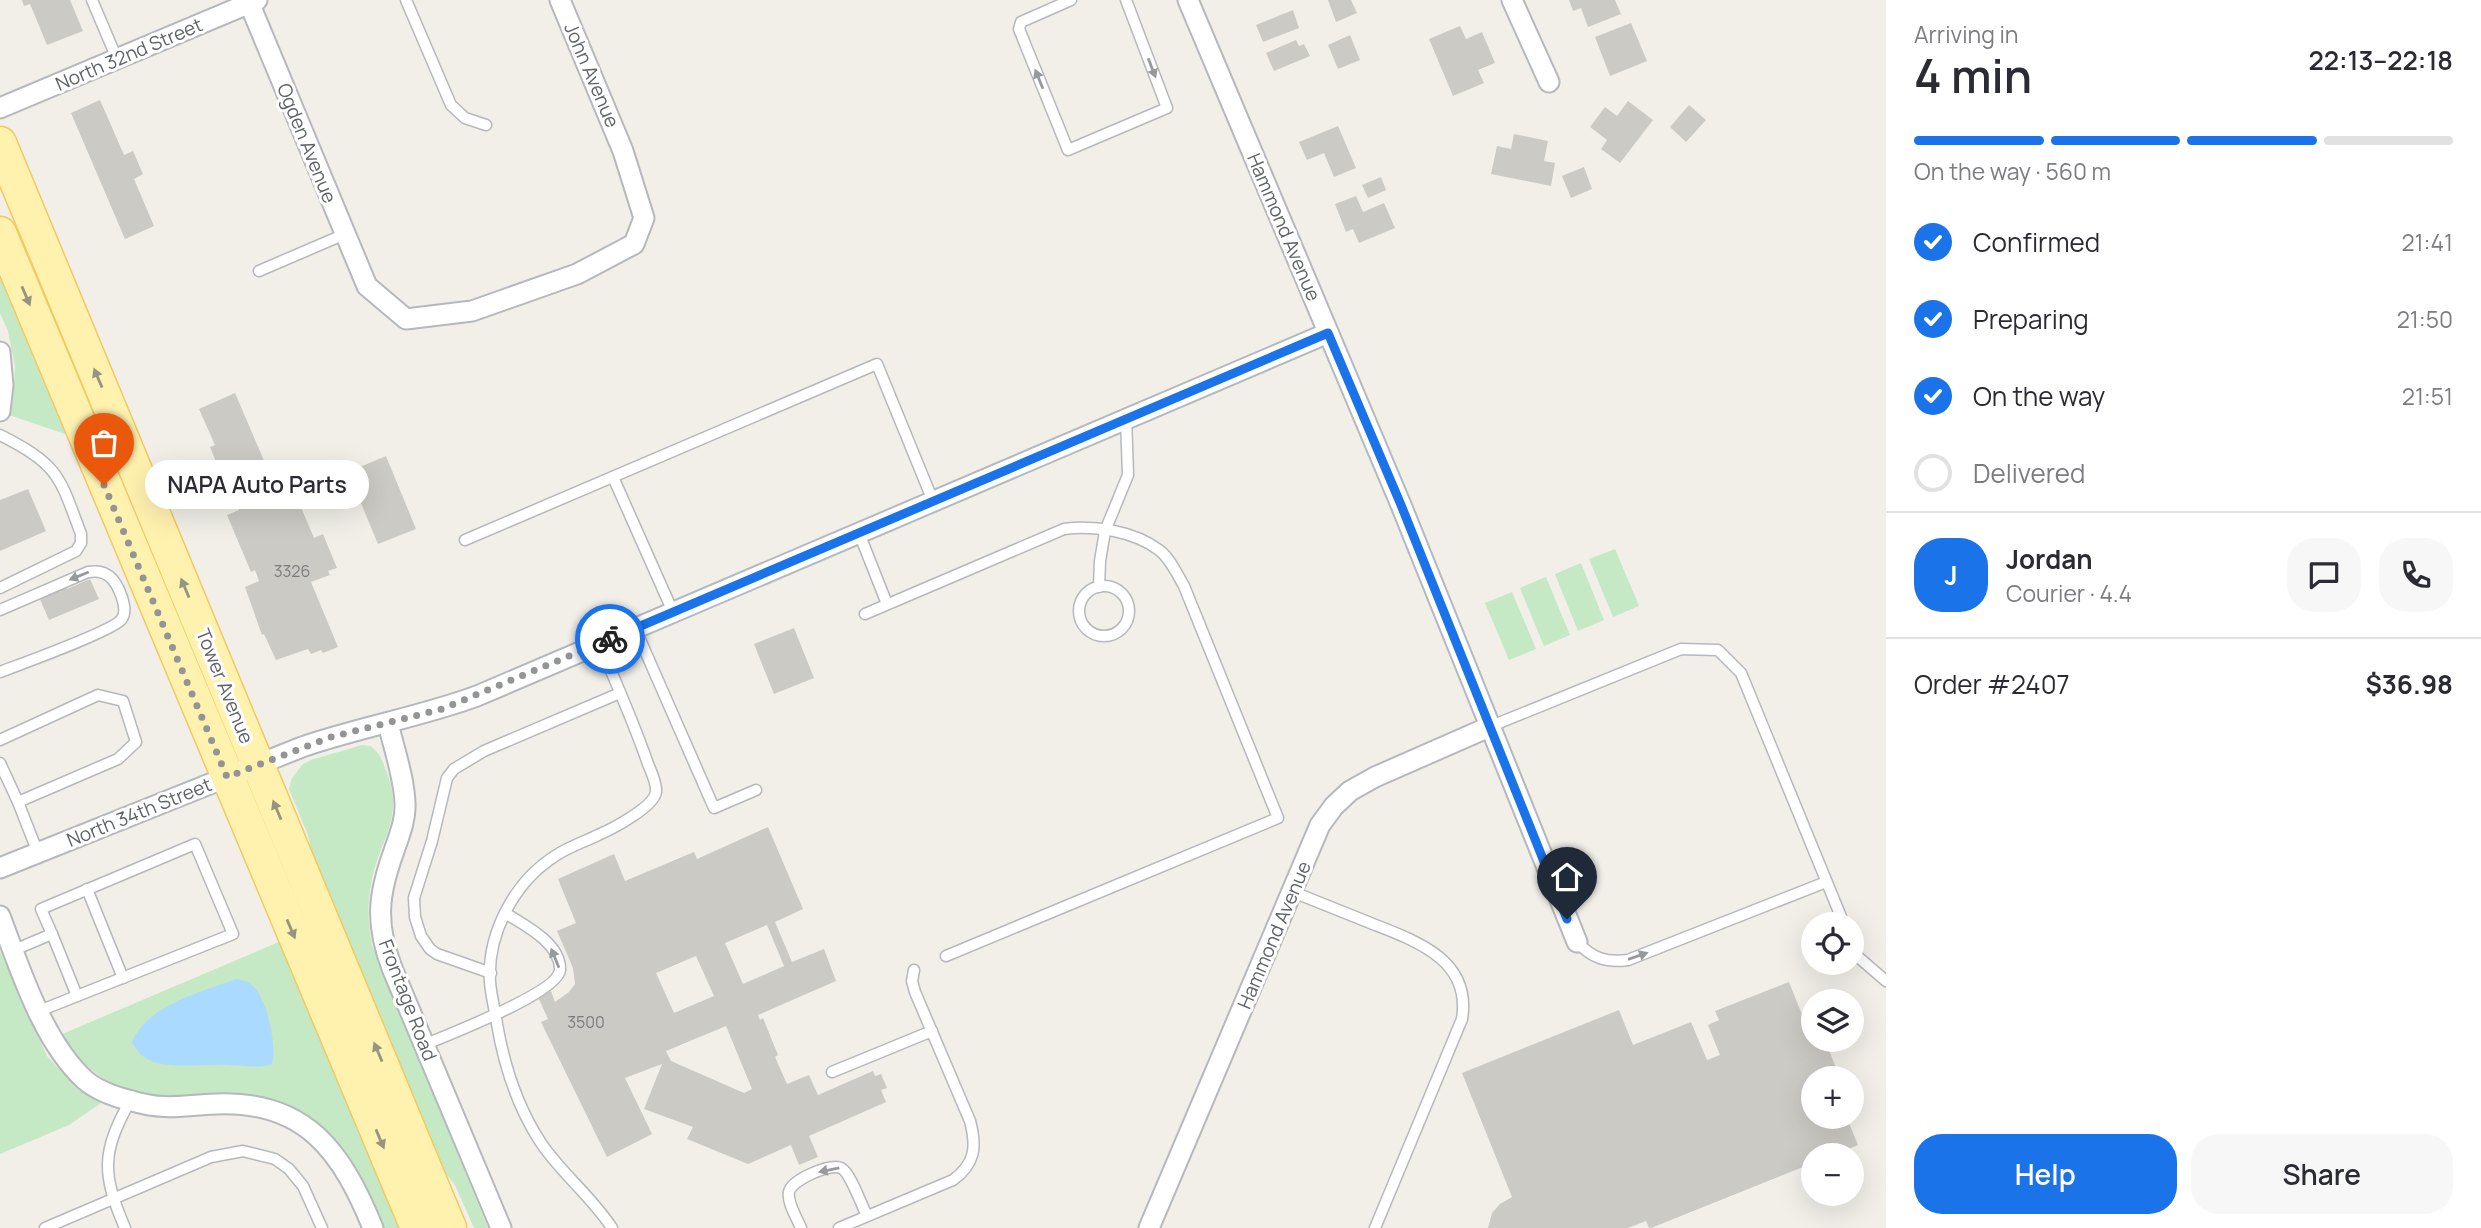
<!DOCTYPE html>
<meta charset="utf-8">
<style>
body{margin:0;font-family:Manrope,sans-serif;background:#f7f7f7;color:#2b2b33;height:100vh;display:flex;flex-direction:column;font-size:26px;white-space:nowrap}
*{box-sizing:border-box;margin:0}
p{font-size:23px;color:#7c7c81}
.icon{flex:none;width:38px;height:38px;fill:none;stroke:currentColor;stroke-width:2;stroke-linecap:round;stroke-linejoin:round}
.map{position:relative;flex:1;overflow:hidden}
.drawer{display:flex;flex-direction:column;background:#fff;width:595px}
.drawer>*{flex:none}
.tools{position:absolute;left:1801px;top:912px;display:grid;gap:14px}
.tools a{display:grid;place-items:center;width:63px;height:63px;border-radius:50%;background:#fff;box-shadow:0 7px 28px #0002;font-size:35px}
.pin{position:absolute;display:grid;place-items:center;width:60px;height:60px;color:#fff;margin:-72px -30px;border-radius:50% 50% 50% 0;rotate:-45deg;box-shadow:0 0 7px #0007}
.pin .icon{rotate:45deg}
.courier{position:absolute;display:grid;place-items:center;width:70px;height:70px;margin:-35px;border:5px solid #1a73e8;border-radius:50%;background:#fff;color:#222;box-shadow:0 2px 9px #0007}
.bubble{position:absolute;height:49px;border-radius:24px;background:#fff;box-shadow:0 7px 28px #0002;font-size:23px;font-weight:600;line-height:49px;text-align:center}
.overview em{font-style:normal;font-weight:600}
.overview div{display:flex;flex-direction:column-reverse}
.overview{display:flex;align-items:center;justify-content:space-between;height:119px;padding:0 28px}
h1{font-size:46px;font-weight:600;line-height:52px}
.bar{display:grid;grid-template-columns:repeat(4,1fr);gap:10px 7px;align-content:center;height:84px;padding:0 28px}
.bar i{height:9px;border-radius:5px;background:#e1e1e2}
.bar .on{background:#1a73e8}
.bar p{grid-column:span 4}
.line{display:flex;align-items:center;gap:18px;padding:0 28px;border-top:2px solid #e1e1e2}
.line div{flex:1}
.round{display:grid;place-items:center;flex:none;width:74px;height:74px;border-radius:28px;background:#f7f7f7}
ol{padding:0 28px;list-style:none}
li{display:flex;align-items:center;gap:21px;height:77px}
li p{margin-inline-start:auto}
li .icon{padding:7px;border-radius:50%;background:#1a73e8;color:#fff;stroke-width:4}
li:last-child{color:#7c7c81}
li i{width:38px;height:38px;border:4px solid #e1e1e2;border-radius:50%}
.primary-button{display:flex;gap:14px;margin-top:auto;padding:14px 28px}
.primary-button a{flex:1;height:80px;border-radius:28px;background:#1a73e8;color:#fff;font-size:28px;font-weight:600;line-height:80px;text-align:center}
.primary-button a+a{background:#f7f7f7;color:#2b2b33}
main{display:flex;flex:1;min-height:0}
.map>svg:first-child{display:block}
.green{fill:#c5e8c5}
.water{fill:#aadaff}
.building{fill:#cccac5;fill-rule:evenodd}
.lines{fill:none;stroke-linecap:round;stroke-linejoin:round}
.service-casing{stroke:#b5b8bc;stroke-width:13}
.minor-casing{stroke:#b5b8bc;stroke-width:23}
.primary-casing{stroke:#f2c960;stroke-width:35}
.service{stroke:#fff;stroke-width:10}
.minor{stroke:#fff;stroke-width:19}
.primary{stroke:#fff2af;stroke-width:32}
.oneway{fill:#979a9d}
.oneway2{fill:#979581}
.done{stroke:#929495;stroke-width:7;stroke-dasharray:0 12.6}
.route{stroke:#1a73e8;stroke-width:9}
.labels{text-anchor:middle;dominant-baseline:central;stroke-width:6;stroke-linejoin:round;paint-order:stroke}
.number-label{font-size:16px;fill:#7a7d7f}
.street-label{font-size:19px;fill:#5f6368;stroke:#fff}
</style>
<main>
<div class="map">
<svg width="1886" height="1228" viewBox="0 0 1886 1228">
<rect width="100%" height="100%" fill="#f1efe8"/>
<g class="green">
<polygon points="0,254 77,438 9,415 13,401 15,366 8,331 0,313"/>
<polygon points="1615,549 1639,606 1613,617 1589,559"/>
<polygon points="1581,563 1604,620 1578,631 1555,574"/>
<polygon points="1546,577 1570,635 1544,646 1520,588"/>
<polygon points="1512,592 1536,649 1509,660 1485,603"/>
<path d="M362 745 370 746C379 752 382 759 385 768 407 819 378 839 371 885 367 904 368 925 372 945L488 1228H474L455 1185 439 1165 316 873 308 835 289 789 292 778 303 764 311 760Z"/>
<path d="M286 939 387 1185 392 1212 398 1228H381C370 1203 362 1173 345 1151 315 1112 262 1090 213 1094 196 1095 178 1100 160 1099 119 1095 82 1068 60 1035Z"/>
<polygon points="0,951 47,1056 78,1089 101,1103 69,1125 0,1154"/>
</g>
<path class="water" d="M236 979C241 980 248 981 252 985 267 997 277 1046 272 1064 257 1069 245 1065 229 1065 205 1064 180 1068 157 1063 145 1060 137 1052 132 1042 148 1005 201 992 236 979Z"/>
<g class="building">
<polygon points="22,0 70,0 83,31 47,45 30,4 24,6"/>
<polygon points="1328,0 1351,0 1357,13 1336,22"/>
<polygon points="1569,0 1615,0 1621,14 1588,27 1581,8 1573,11"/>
<polygon points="1293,10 1299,28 1263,42 1256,25"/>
<polygon points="1631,23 1647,61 1610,76 1595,37"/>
<polygon points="1460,26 1466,39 1482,32 1495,63 1478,70 1484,83 1453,96 1429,39"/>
<polygon points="1350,35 1360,60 1338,69 1328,45"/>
<polygon points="1296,40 1299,46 1304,44 1310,56 1274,71 1266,53"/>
<polygon points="100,100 124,155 133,151 143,174 134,179 154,226 125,239 71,113"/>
<polygon points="1628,101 1653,120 1620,163 1601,149 1607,140 1590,127 1605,107 1617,116"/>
<polygon points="1689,105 1706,120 1686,142 1670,127"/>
<polygon points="1338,126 1356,168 1334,177 1324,153 1307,160 1299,142"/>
<polygon points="1514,134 1548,141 1544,161 1555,163 1551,186 1491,174 1497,146 1511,149"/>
<polygon points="1584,167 1592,189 1571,198 1562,176"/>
<polygon points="1381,177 1386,190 1368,198 1362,185"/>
<polygon points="1356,196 1363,212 1384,203 1395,228 1359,243 1353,229 1346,232 1335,204"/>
<polygon points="235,393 265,463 224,481 210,447 215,445 199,409"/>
<polygon points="386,456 416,529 378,544 348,472"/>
<polygon points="280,482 285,494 294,491 314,538 323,534 337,568 328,571 330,575 311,582 338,647 323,653 321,650 311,654 308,649 276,660 264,634 262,635 245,587 259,581 255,570 251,572 227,515 239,510 236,501"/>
<polygon points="28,489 46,531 0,551 0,500"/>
<polygon points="90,579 99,599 49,620 39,597 65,586 67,589"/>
<polygon points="794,628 814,678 774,694 754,644"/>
<path d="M768 827 803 909 775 922 792 962 824 949 836 981 758 1015 760 1020 763 1018 778 1055 775 1057 787 1084 809 1075 818 1095 873 1071 875 1076 881 1074 887 1088 881 1090 886 1102 809 1136 818 1157 799 1165 791 1145 748 1164 687 1139 693 1127 644 1109 662 1064 625 1078 652 1134 607 1157 541 1022 548 1019 538 997 551 991 555 1002 569 992 575 984 573 968 557 931 576 923 558 879 614 854 625 881 694 852 697 859ZM767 925 784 966 743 984 725 943ZM696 956 714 996 674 1013 656 973ZM726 1026 752 1089 744 1093 671 1061 666 1051Z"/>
<polygon points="1789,982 1803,1017 1813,1013 1813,1040 1825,1040 1840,1078 1813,1078 1813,1116 1846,1116 1858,1145 1834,1155 1813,1155 1813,1163 1651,1228 1649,1228 1646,1221 1628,1228 1488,1228 1492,1213 1500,1204 1512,1197 1462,1073 1619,1010 1633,1045 1691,1022 1707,1060 1720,1055 1708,1025 1719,1020 1715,1011"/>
</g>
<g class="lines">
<defs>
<g id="service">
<polyline points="92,0 117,59"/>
<polyline points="406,0 451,105 465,118 486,125"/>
<polyline points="1071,0 1021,22 1019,29 1068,150 1167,108 1126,0"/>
<polyline points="259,271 345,234"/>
<path d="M0 435C59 465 59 475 81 534V543L76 551 0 588"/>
<polyline points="613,477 673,612"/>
<polyline points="859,533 887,604"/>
<polyline points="465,540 877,364 933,501"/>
<circle cx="1104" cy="611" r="25"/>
<polyline points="1099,587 1100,561 1105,531 1128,475 1126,418"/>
<path d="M0 610 88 572C96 571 102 571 109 576 118 583 130 610 121 620 110 632 21 664 0 672"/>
<path d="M865 614 1064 529C1094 525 1134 531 1159 550 1170 558 1177 574 1184 586L1278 818 946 956"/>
<polyline points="635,628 714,808 756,790"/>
<path d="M599 643C616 682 633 721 647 761 650 770 657 782 656 792 654 807 612 829 598 835 584 842 568 847 555 856 514 882 487 934 490 982 491 996 495 1010 497 1024 504 1065 518 1108 541 1143 562 1174 592 1197 612 1228"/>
<polyline points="1489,727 1681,649 1718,650 1741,673 1844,924"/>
<polyline points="0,740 98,695 123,701 136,742 118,759 18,802 38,853"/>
<polyline points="0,763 18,802"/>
<polyline points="87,889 123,978"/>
<path d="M1293 892C1318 902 1343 912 1368 922 1413 940 1472 958 1462 1019L1375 1228"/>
<polyline points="52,934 77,996"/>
<path d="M1577 942C1592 958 1606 963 1628 960L1826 882"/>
<polyline points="1852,942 1857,956 1886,981"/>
<polyline points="14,950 52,934 41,909 195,844 233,934 39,1011"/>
<polyline points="491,973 437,954 430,949 421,936 415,917 414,898 432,841 447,778 454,769 484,751 620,693"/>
<path d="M424 1045C447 1035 558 993 560 970 561 943 524 925 505 913"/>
<polyline points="832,1072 932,1031"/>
<polyline points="45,1228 211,1157 243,1151 275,1159 289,1169 303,1186 322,1228"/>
<path d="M125 1228C102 1174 101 1153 130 1101"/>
<path d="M801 1228C797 1218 787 1203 789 1192 791 1180 830 1163 841 1168 850 1172 862 1206 867 1216"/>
<path d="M839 1228 953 1180C975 1164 977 1147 970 1121L915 992 912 981 914 970"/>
</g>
<g id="minor">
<polyline points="248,0 367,286 406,319 472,311 577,274 634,244 644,218 623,151 560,0"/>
<polyline points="1188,0 1401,505 1577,942"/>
<polyline points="1512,0 1549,82"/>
<polyline points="0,108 257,0"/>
<polyline points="0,352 3,385 0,411"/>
<path d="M388 723C394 749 404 777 405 803 406 820 399 836 394 851 378 895 375 923 392 968L501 1228"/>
<path d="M0 868 302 747C360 727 420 717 477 696L1328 333"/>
<path d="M0 916C20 969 43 1042 85 1080 98 1091 115 1097 132 1101 166 1111 183 1105 216 1104 306 1100 342 1152 373 1228"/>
<polyline points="1149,1228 1320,825 1334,806 1350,791 1375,777 1489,727"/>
</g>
<g id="primary">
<polyline points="0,143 450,1228"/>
<polyline points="0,233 417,1228"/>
</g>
</defs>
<use href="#service" class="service-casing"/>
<use href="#minor" class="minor-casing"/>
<use href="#primary" class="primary-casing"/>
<use href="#service" class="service"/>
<use href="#minor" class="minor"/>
<use href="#primary" class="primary"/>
</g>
<defs><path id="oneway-solid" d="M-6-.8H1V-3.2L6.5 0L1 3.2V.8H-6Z" transform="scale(1.75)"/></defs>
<g class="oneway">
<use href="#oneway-solid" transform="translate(1152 68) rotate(69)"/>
<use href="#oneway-solid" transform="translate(1039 79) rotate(-112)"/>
<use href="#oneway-solid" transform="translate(79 576) rotate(158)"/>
<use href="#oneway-solid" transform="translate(1638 956) rotate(-19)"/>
<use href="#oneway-solid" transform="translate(555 958) rotate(-112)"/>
<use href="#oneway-solid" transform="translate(829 1170) rotate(169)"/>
</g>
<g class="oneway2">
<use href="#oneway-solid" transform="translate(26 296) rotate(67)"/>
<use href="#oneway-solid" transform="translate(98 378) rotate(-113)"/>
<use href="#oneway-solid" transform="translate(185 588) rotate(-113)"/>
<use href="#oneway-solid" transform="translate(277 810) rotate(-113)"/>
<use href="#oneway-solid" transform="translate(291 929) rotate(67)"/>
<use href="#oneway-solid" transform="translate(378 1052) rotate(-113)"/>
<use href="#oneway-solid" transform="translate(380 1139) rotate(67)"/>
</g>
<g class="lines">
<polyline class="done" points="104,485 227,777 331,737 442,709 610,639"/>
<polyline class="route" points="610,639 1328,333 1401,505 1567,919"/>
</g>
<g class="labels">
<g class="number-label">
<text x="292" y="571">3326</text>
<text x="586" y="1022">3500</text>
</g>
<g class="street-label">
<text transform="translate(129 54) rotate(-23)">North 32nd Street</text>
<text transform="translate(592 75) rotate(67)">John Avenue</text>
<text transform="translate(307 143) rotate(68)">Ogden Avenue</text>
<text transform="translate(1284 227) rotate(67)">Hammond Avenue</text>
<text transform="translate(225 686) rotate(68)">Tower Avenue</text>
<text transform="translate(139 812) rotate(-22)">North 34th Street</text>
<text transform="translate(1274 935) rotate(-67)">Hammond Avenue</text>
<text transform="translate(408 1000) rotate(69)">Frontage Road</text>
</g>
</g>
</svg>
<div class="tools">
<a><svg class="icon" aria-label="locate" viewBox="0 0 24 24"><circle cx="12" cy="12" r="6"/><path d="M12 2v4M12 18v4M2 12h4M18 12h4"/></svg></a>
<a><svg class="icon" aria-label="layers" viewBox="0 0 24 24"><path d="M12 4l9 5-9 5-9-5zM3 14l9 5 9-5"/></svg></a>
<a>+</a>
<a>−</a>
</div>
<div class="pin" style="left:104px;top:485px;background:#ea580c"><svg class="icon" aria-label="bag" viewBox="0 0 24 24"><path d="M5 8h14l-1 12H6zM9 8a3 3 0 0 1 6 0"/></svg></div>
<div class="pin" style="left:1567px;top:919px;background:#1f2937"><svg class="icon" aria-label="home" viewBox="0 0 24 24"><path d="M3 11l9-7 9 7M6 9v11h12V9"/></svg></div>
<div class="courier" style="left:610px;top:639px"><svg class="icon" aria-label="bike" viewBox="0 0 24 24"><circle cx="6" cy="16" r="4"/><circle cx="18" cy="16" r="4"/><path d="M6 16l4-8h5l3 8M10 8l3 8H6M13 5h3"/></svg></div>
<div class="bubble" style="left:145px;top:460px;width:224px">NAPA Auto Parts</div>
</div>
<section class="drawer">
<div class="overview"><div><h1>4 min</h1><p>Arriving in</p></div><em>22:13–22:18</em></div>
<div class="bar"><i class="on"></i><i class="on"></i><i class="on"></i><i></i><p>On the way · 560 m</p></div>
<ol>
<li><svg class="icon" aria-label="check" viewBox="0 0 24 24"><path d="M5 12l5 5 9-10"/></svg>Confirmed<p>21:41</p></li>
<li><svg class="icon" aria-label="check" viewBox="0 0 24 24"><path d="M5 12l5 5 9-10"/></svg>Preparing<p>21:50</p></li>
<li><svg class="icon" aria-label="check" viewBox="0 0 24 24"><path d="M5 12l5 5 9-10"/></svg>On the way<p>21:51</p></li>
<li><i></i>Delivered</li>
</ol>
<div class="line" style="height:126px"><b class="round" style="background:#1a73e8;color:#fff">J</b><div><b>Jordan</b><p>Courier · 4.4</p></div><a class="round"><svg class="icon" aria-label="chat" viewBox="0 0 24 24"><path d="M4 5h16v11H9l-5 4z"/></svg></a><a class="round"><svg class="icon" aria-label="phone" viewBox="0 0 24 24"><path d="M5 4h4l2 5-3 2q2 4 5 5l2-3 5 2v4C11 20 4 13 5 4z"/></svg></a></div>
<div class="line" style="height:91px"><div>Order #2407</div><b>$36.98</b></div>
<div class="primary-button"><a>Help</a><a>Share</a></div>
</section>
</main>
